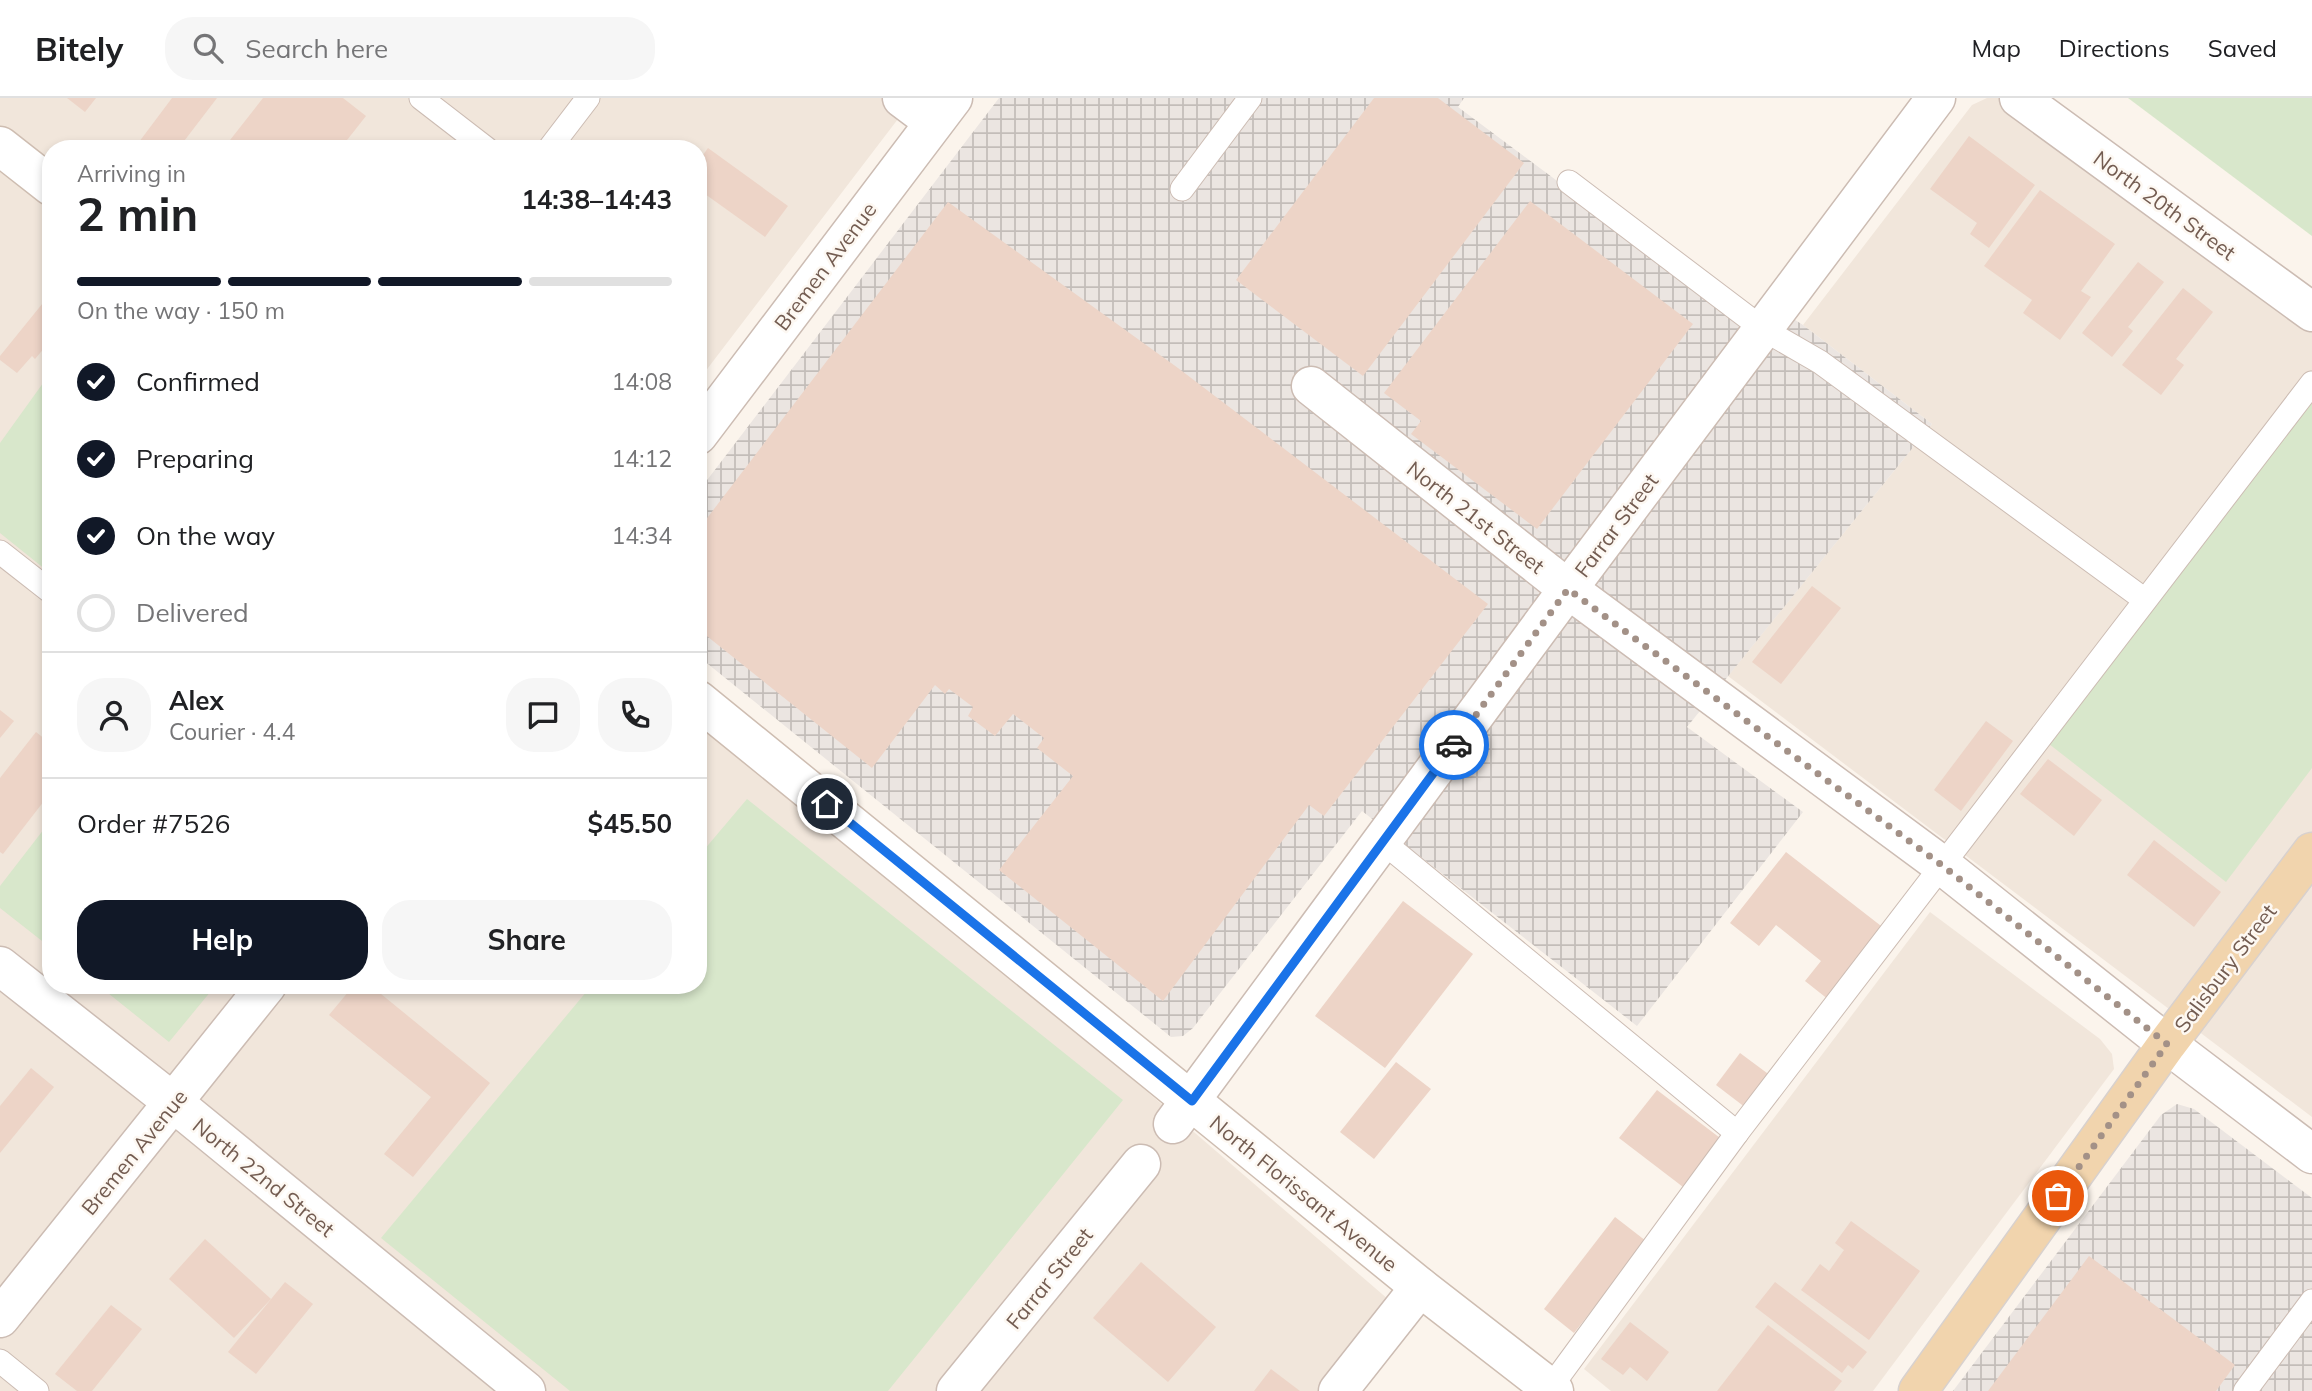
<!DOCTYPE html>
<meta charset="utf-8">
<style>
body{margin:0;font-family:Mulish,sans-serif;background:#f6f6f6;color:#202124;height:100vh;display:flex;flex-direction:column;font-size:26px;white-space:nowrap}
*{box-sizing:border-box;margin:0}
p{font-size:23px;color:#757577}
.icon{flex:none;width:38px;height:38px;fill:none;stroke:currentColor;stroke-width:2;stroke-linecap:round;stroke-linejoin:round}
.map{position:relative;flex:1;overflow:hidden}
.side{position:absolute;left:42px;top:42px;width:665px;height:854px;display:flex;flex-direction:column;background:#fff;border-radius:28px;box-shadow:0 4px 10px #0003}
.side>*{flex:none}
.pin{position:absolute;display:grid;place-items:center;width:60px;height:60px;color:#fff;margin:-30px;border:4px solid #fff;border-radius:50%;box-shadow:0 2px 7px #0007}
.courier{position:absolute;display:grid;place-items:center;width:70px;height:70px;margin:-35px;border:5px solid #1a73e8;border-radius:50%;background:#fff;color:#222;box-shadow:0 2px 9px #0007}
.headline em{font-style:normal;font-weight:700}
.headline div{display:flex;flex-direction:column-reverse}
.headline{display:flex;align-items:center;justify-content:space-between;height:119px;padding:0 35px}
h1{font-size:46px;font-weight:700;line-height:52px}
.bar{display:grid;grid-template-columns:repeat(4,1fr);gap:10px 7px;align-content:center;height:84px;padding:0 35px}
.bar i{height:9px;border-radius:5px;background:#e0e0e0}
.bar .on{background:#111827}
.bar p{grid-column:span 4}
.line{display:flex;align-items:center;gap:18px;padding:0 35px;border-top:2px solid #e0e0e0}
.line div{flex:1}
.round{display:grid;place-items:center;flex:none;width:74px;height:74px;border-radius:28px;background:#f6f6f6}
ol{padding:0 35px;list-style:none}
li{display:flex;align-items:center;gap:21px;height:77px}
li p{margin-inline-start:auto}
li .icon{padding:7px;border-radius:50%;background:#111827;color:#fff;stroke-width:4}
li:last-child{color:#757577}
li i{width:38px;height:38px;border:4px solid #e0e0e0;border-radius:50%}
.cta{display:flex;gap:14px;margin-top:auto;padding:14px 35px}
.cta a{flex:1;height:80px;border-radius:28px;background:#111827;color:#fff;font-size:28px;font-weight:700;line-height:80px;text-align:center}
.cta a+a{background:#f6f6f6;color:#202124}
header{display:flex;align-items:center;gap:42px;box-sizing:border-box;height:98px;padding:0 35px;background:#fff;border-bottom:2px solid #e0e0e0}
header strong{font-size:33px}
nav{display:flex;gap:38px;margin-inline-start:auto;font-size:24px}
.search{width:490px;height:63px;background:#f6f6f6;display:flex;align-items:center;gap:18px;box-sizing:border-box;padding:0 24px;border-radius:28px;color:#757577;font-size:26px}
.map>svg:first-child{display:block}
.residential{fill:#f1e6db}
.industrial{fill:url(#industrial-grid)}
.green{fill:#d8e7cb}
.building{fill:#edd4c7}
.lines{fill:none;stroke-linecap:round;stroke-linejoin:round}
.service-casing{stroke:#ccbcb3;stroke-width:25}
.minor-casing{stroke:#ccbcb3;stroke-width:41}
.secondary-casing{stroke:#cebdb1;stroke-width:41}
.primary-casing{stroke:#d8d1ce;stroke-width:41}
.service{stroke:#fff;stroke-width:23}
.minor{stroke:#fff;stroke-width:38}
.secondary{stroke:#fff;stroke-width:38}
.primary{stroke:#f1d4ad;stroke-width:38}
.done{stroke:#a39187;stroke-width:7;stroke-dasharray:0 12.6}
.route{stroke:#1a73e8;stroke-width:9}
.labels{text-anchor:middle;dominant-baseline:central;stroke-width:5;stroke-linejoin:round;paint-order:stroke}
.street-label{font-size:21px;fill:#735c51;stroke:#fdf8f2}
</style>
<header>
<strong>Bitely</strong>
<div class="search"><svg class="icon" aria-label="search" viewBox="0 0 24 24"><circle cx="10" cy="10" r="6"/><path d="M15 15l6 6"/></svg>Search here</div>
<nav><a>Map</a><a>Directions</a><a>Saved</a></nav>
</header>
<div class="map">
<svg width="2312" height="1293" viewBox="0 0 2312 1293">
<defs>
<pattern id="industrial-grid" width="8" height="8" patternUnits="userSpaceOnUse" patternTransform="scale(1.75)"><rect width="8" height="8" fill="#ebe5e1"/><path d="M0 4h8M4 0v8" fill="none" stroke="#c3bdb9"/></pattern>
</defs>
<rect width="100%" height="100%" fill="#fbf4ec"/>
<g class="residential">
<polygon points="0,0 914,0 698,283 698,51 51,51 51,887 698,887 698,607 1389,1202 1321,1293 0,1293"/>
<polygon points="1987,0 2019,0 2312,214 2312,1019 1728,578 1932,326 1803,227 1972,7"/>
<polygon points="1930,814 2100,941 2112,956 2114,971 1873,1293 1611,1293 1584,1271"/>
</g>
<g class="industrial">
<polygon points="999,0 1464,0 1458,9 1736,216 1778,211 1803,227 1932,326 1687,629 1803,714 1637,928 1362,713 1193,930 1183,938 1171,939 698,558 698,394"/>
<polygon points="2177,1006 2194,1011 2312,1100 2312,1293 1953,1293 2161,1017"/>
</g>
<g class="green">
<polygon points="2128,0 2312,0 2312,138"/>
<polygon points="51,274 51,476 0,435 0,345"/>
<polygon points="2312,303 2312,670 2226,784 2049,646"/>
<polygon points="747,701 1123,1002 888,1293 570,1293 381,1140 592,887 698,887 698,759"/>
<polygon points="51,722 51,850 0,810 0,788"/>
<polygon points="98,887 216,887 169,944"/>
</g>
<g class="building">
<polygon points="67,0 96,0 85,14"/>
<polygon points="172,0 217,0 178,51 148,51 139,44"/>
<polygon points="263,0 343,0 366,18 340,51 223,51"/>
<polygon points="1374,0 1438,0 1524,65 1363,278 1236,182"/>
<polygon points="1969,38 2035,87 1989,150 1970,136 1977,125 1930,91"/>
<polygon points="708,50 788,108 765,139 698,91 698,64"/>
<polygon points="2040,92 2115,146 2081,193 2091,199 2060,242 2023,215 2032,202 1984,168"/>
<polygon points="1530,103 1693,226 1537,431 1411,336 1421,323 1384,295"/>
<polygon points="948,104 1178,270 1488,506 1324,718 1309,707 1163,903 999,772 1073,678 1037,650 1044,640 1013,616 995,638 968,618 973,609 949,591 945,596 935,587 872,670 698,531 698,432"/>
<polygon points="2138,164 2164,184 2128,229 2133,233 2112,259 2082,235"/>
<polygon points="2183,190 2213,214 2176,261 2184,267 2161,297 2122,267"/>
<polygon points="51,195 51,242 35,261 32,258 17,275 0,262 0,258"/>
<polygon points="1812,488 1841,510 1781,586 1752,564"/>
<polygon points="0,612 14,623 0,640"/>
<polygon points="1986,623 2013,643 1961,713 1934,692"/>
<polygon points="36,634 51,646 51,694 3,756 0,754 0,680"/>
<polygon points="2048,661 2102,702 2074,738 2020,696"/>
<polygon points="2154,742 2221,794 2194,829 2127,777"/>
<polygon points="1786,754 1885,831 1829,902 1805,883 1821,863 1776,827 1759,848 1730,825"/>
<polygon points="1403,803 1473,856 1385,970 1315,918"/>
<polygon points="354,887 370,887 490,985 413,1079 384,1056 431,999 329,917"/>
<polygon points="1740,955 1775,981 1750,1013 1716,987"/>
<polygon points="1396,964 1431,991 1374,1061 1340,1034"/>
<polygon points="31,970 54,989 0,1055 0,1008"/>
<polygon points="1657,992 1724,1043 1687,1092 1619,1040"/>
<polygon points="1615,1119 1646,1143 1574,1235 1544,1211"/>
<polygon points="1851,1123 1920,1173 1869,1242 1801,1192 1820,1166 1829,1173 1844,1152 1835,1145"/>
<polygon points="205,1141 271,1201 234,1240 169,1181"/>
<polygon points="2089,1158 2235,1267 2216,1293 1988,1293"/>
<polygon points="1141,1164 1216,1229 1168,1284 1093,1220"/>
<polygon points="285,1184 313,1206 256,1276 228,1254"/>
<polygon points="1775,1184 1867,1254 1853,1271 1848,1267 1842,1275 1755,1209"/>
<polygon points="111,1207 142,1231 92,1293 77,1293 55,1276"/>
<polygon points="1630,1224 1669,1254 1647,1283 1630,1269 1623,1277 1601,1261"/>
<polygon points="1768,1227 1842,1283 1834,1293 1717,1293"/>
<polygon points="1271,1271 1300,1293 1254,1293"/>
</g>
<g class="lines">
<defs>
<g id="service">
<polyline points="421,0 487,51"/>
<polyline points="549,51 588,0"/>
<polyline points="1569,84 1763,231 1820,264 2145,502"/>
<polyline points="1182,91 1250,0"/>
<polyline points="0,454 51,494"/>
<polyline points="1383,744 1737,1035 2312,285"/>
<polyline points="0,1263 37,1293"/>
<polyline points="1550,1290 1737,1035"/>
<polyline points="2245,1293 2312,1203"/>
</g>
<g id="minor">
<polyline points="902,0 934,24"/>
<polyline points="2019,0 2312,214"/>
<polyline points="1311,288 1568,491 1943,768 2167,946 2312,1056"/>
<polyline points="698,337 953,0"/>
<polyline points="0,868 174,1005 526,1293"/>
<polyline points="1173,1026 1568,491 1936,0"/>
<polyline points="0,1220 267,887"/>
<polyline points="956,1293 1141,1066"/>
<polyline points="1338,1293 1420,1189"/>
</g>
<g id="secondary">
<polyline points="0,48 51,88"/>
<polyline points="698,602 1420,1189 1554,1293"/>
</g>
<polyline id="primary" points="1918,1293 2167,946 2312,754"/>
</defs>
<use href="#service" class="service-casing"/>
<use href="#minor" class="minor-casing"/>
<use href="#secondary" class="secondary-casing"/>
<use href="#primary" class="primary-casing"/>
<use href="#service" class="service"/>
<use href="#minor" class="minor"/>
<use href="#secondary" class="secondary"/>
<use href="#primary" class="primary"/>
</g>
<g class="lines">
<polyline class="done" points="1454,647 1568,491 1943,768 2167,946 2058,1098"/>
<polyline class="route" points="827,706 1192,1003 1454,647"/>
</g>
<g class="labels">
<g class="street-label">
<text transform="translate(2165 107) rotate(36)">North 20th Street</text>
<text transform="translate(825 168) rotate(-53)">Bremen Avenue</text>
<text transform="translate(1476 419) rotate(38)">North 21st Street</text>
<text transform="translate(1616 427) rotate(-53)">Farrar Street</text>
<text transform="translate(2225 870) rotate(-53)">Salisbury Street</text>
<text transform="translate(134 1054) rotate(-51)">Bremen Avenue</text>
<text transform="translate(264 1079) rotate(39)">North 22nd Street</text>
<text transform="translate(1304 1095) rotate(39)">North Florissant Avenue</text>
<text transform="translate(1049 1180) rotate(-51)">Farrar Street</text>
</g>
</g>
</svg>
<div class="pin" style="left:2058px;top:1098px;background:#ea580c"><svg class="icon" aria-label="bag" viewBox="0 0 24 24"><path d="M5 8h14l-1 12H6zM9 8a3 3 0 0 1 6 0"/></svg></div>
<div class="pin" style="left:827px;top:706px;background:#1f2937"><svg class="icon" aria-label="home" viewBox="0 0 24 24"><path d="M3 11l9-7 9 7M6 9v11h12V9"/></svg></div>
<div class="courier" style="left:1454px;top:647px"><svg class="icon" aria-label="car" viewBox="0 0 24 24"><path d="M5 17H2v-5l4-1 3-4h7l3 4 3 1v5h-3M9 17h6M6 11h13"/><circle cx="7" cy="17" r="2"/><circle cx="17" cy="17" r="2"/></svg></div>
<section class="side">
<div class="headline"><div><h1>2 min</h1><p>Arriving in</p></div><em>14:38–14:43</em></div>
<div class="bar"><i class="on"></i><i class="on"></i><i class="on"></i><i></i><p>On the way · 150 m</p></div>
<ol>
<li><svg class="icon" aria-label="check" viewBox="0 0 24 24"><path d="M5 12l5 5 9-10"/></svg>Confirmed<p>14:08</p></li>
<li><svg class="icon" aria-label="check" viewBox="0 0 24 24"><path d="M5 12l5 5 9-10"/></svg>Preparing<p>14:12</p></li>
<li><svg class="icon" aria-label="check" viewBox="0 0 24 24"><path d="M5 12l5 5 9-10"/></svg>On the way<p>14:34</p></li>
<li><i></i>Delivered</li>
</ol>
<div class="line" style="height:126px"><a class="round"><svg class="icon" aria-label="person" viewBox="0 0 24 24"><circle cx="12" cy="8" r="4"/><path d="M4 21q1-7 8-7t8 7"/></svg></a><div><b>Alex</b><p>Courier · 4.4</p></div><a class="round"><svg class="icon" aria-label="chat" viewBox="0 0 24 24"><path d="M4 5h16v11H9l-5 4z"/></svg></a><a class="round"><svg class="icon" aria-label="phone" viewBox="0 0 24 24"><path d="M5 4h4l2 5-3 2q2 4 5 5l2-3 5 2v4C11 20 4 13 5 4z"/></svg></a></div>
<div class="line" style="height:91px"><div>Order #7526</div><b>$45.50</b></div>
<div class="cta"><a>Help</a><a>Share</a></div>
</section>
</div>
